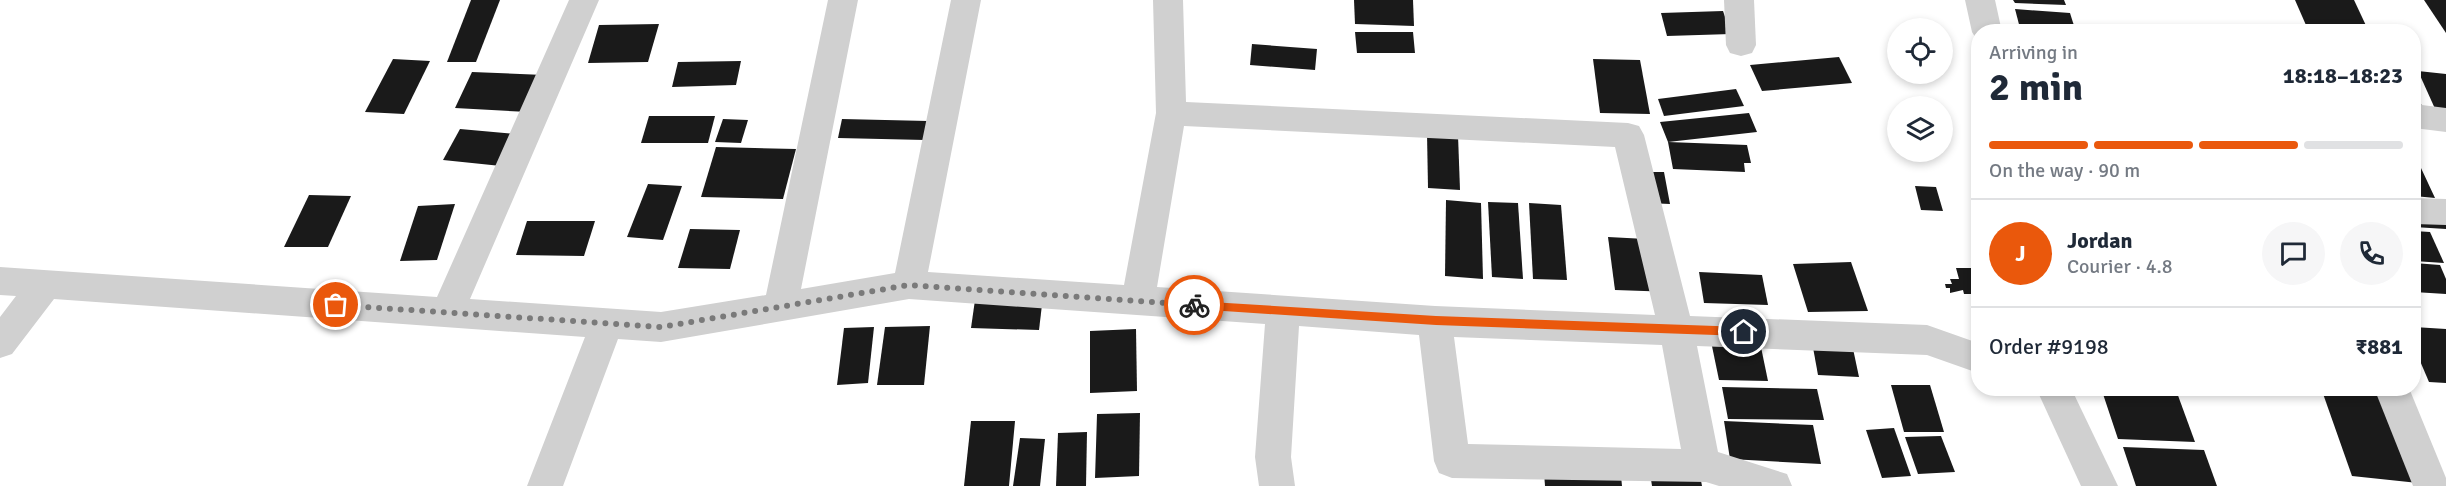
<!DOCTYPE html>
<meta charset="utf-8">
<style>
body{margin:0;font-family:Signika,sans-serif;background:#f6f6f7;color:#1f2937;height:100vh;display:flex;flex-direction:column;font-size:22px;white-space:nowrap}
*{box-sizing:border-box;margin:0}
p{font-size:20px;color:#747a83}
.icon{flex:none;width:33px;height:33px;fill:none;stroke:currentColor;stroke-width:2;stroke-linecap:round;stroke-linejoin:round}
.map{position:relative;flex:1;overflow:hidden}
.panel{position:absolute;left:1971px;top:24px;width:450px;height:372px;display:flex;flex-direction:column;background:#fff;border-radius:24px;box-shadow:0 3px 9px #0003}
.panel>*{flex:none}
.fabs{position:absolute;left:1887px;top:18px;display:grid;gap:12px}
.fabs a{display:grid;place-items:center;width:66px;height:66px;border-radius:50%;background:#fff;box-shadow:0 3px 9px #0003;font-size:30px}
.pin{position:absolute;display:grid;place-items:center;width:51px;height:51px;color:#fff;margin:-26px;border:3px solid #fff;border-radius:50%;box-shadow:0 2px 6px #0007}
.courier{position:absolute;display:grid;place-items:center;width:60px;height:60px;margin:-30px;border:4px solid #ea580c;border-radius:50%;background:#fff;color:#222;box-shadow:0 2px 8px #0007}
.summary em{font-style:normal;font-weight:700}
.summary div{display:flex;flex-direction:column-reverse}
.summary{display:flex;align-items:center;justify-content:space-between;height:102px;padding:0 18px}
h1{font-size:39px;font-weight:700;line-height:45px}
.bar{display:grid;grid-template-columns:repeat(4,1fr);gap:9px 6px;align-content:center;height:72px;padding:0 18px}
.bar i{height:8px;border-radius:4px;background:#e0e1e3}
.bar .active{background:#ea580c}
.bar p{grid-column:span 4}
.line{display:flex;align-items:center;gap:15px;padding:0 18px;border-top:2px solid #e0e1e3}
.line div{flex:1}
.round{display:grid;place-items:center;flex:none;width:63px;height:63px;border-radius:32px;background:#f6f6f7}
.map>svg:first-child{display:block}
.building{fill:#1a1a1a}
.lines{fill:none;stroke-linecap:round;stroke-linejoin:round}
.minor{fill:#d0d0d0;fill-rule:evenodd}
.route{fill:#ea580c}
.done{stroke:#7a7a7a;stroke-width:6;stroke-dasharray:0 10.8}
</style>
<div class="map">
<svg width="2446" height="486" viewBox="0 0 2446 486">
<rect width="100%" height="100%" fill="#fff"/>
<g class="building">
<polygon points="471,0 500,0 476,62 447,62"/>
<polygon points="1354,0 1413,0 1414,26 1355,24"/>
<polygon points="2013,0 2064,0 2066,5 2015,3"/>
<polygon points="2295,0 2354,0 2369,32 2309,32"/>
<polygon points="2424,0 2446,0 2446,33"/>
<polygon points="2015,9 2070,13 2076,32 2021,32"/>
<polygon points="1723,11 1731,34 1667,36 1661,13"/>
<polygon points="659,24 648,62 588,63 599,25"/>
<polygon points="1355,32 1413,32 1415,53 1357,53"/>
<polygon points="1252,44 1317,49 1315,70 1250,65"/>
<polygon points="1839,57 1852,83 1762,91 1750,65"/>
<polygon points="393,59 430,61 404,114 365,112"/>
<polygon points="1593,59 1640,60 1650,114 1600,113"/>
<polygon points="741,61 736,85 672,87 678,62"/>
<polygon points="2418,71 2446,74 2446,123 2441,122"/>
<polygon points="472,72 544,75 528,112 455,108"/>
<polygon points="1736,89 1744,106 1664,116 1658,99"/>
<polygon points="2414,90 2415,90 2430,125 2414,123"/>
<polygon points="1749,113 1757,132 1668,142 1747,145 1751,163 1744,163 1745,172 1673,169 1668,142 1660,122"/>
<polygon points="649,116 715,116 708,143 641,143"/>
<polygon points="723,119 748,120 741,143 715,142"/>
<polygon points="842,119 928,121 925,140 838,138"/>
<polygon points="460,129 516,134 501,166 443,160"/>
<polygon points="1427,133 1458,135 1460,190 1428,188"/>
<polygon points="716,147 796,149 783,199 701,197"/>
<polygon points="2414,153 2435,198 2414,196"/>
<polygon points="1641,172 1664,172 1670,204 1647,203"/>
<polygon points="648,184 682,186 663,240 627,237"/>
<polygon points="1915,186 1936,187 1943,211 1921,210"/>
<polygon points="309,195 351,196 328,247 284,247"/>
<polygon points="1446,200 1481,203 1483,279 1445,276"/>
<polygon points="1488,202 1518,203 1523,279 1492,277"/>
<polygon points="1529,203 1561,205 1567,280 1533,279"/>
<polygon points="2414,203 2436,204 2446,223 2446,229 2414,227"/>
<polygon points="455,204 437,260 400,261 418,206"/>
<polygon points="527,221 595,221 584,256 516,255"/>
<polygon points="690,229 740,230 730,269 678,268"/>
<polygon points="2414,231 2430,232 2444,263 2414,261"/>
<polygon points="1608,237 1665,240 1673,292 1615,290"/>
<polygon points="1851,262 1868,311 1808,312 1793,264"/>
<polygon points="2414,263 2440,265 2446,279 2446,294 2414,292"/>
<polygon points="1956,268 1978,268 1978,294 1964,294 1963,290 1950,293 1950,288 1946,288 1945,284 1952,284 1950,279 1959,279"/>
<polygon points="1699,272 1762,275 1768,305 1704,303"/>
<polygon points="977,286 1044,288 1039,330 971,328"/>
<polygon points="1707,322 1756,323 1768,381 1719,380"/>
<polygon points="930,326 924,385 877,385 885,327"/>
<polygon points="874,327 868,383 837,385 844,328"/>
<polygon points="2414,327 2446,329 2446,383 2429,382 2414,347"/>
<polygon points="1136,329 1137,391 1090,393 1090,331"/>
<polygon points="1812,342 1852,344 1859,377 1818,375"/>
<polygon points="1891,385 1930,385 1944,432 1904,432"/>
<polygon points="1722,387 1817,389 1824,420 1728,419"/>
<polygon points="2101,388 2176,390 2195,442 2118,439"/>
<polygon points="2321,388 2400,388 2437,485 2352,476"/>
<polygon points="1140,413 1139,476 1095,478 1097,414"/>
<polygon points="971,421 1015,421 1009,486 964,486"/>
<polygon points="1724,421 1813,425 1821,464 1730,459"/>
<polygon points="1894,428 1911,476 1882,478 1866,430"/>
<polygon points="1087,432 1086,486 1056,486 1058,433"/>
<polygon points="1941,436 1955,472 1918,474 1905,437"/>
<polygon points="1020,438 1045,439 1040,486 1013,486"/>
<polygon points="2123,447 2204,450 2217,486 2136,486"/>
<polygon points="1544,472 1621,476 1622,486 1545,486"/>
<polygon points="1650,473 1700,475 1702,486 1652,486"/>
</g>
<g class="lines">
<g class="minor">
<path d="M569 0H599L470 299 661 312 766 295 828 0H858L801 289 895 273 951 0H981L928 272 1124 285 1156 113 1153 0H1183L1186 102 1628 123 1639 126 1644 135 1690 316 1927 325 1978 343V373L1927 355 1697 346 1718 452 1787 474 1792 486H1719L1706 482 1452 478 1439 473 1434 461 1419 335 1299 326 1291 457 1295 486H1259L1255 457 1265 324 909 299 661 342 618 339 563 486H527L585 337 54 299 12 354 0 358V317L16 296 0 295V267L437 297ZM1184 126 1615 147 1655 315 1435 306 1157 287ZM1454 337 1662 345 1681 449 1468 444Z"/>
<polygon points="1724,0 1754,0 1756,45 1752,53 1741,56 1730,53 1726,45"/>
<polygon points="1965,0 1995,0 2002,32 1978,32 1978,41 1977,40 1972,32"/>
<polygon points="2414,104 2446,108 2446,132 2414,128"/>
<polygon points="2414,198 2446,199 2446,225 2414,224"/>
<polygon points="2036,388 2071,388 2118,486 2081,486"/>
<polygon points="2374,388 2409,388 2446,478 2446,486 2413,486"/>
</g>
</g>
<polygon class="route" points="1194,301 1436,316 1744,327 1749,332 1744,336 1436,325 1194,309 1189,305"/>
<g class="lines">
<polyline class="done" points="336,305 661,327 909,285 1194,305"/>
</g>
</svg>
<div class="fabs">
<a><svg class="icon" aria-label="locate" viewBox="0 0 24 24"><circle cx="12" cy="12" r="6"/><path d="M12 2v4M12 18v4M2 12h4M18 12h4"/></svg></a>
<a><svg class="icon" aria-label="layers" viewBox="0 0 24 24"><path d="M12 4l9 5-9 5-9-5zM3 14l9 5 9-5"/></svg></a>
</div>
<div class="pin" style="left:336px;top:305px;background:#ea580c"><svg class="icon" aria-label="bag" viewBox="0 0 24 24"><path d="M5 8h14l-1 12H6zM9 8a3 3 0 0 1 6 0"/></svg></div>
<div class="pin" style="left:1744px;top:332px;background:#1f2937"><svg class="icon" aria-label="home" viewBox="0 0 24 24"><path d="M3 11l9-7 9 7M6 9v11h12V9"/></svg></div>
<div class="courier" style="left:1194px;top:305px"><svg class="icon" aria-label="bike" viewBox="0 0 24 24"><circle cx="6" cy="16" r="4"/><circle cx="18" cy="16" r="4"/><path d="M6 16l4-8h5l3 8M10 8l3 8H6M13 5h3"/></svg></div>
<section class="panel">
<div class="summary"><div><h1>2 min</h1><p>Arriving in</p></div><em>18:18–18:23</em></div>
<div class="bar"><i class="active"></i><i class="active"></i><i class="active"></i><i></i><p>On the way · 90 m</p></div>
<div class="line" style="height:108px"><b class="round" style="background:#ea580c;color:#fff">J</b><div><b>Jordan</b><p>Courier · 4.8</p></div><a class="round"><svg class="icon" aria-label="chat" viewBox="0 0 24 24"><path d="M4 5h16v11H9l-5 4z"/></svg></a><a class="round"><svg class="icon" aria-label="phone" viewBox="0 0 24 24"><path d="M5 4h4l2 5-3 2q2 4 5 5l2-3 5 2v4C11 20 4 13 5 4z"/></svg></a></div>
<div class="line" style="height:78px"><div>Order #9198</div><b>₹881</b></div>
</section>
</div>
